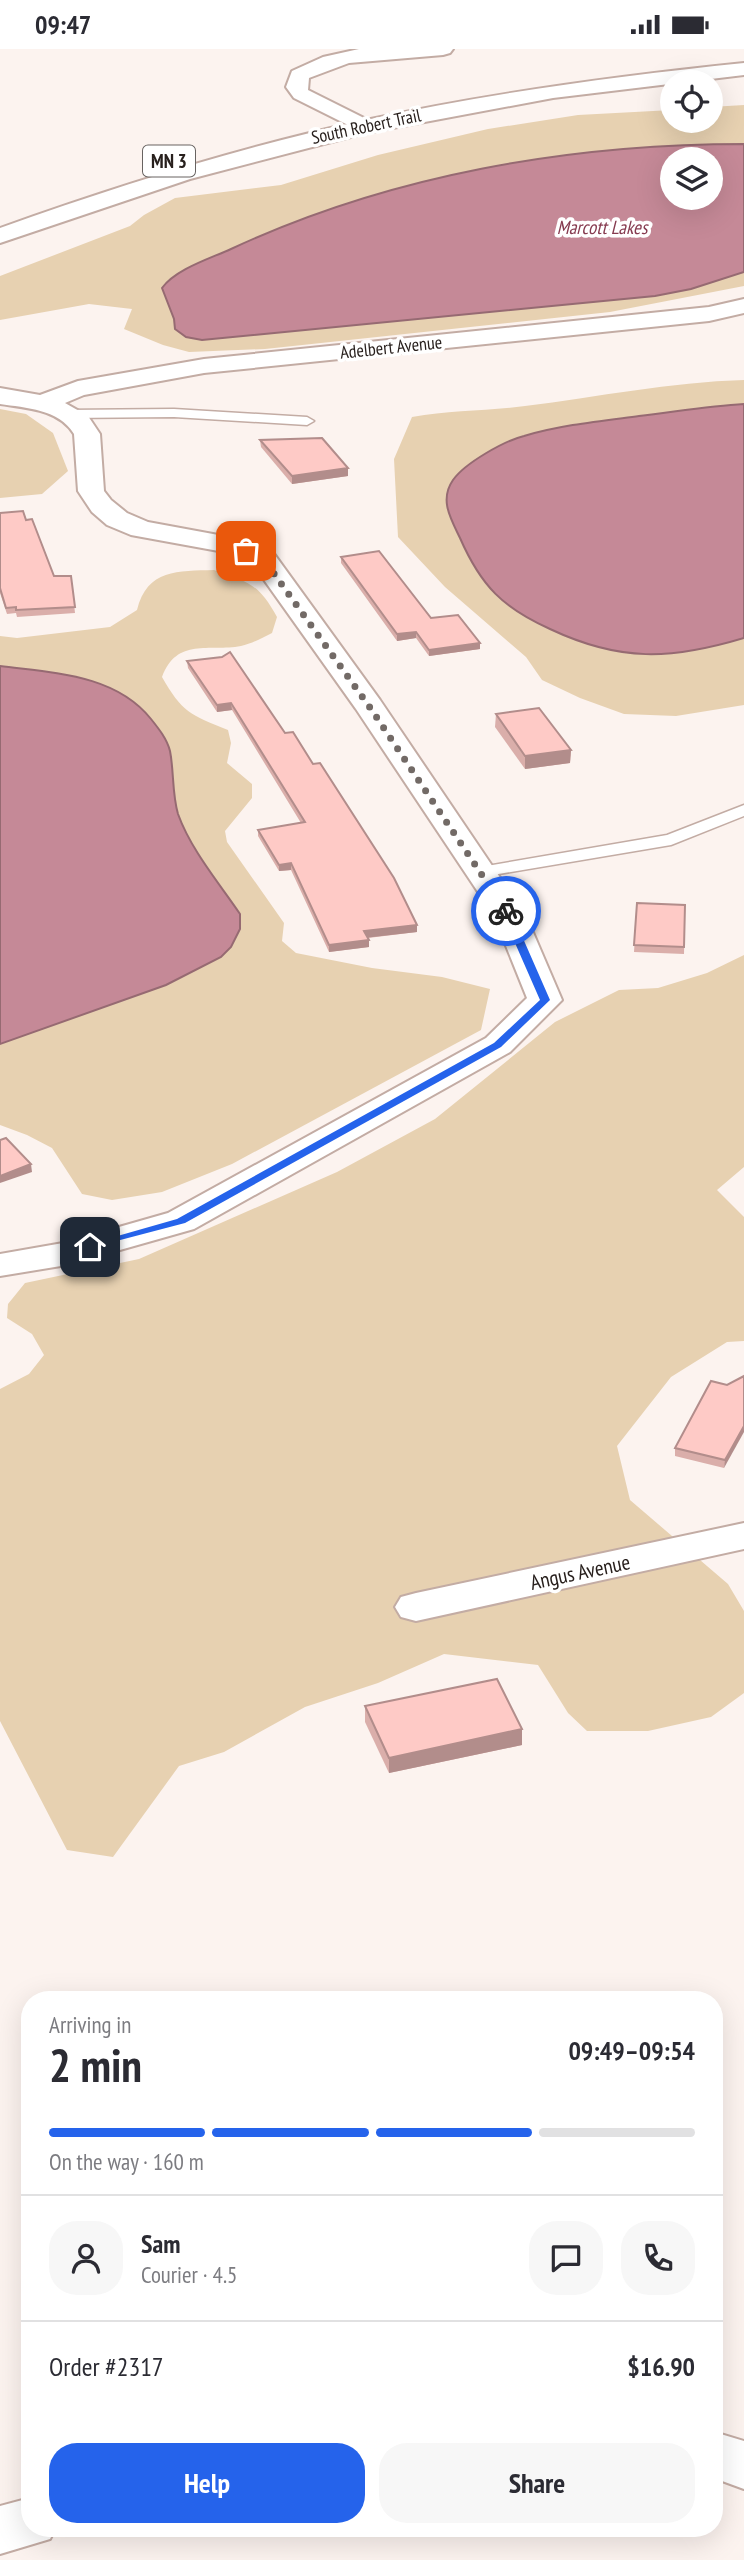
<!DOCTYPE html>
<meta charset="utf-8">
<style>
body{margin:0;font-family:"PT Sans Narrow",sans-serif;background:#f7f7f7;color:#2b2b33;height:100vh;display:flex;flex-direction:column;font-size:26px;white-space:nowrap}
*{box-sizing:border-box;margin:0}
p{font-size:23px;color:#7c7c81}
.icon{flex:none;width:38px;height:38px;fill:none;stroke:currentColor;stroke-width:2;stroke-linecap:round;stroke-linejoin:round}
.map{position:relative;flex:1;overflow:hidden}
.side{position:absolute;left:21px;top:1942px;width:702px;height:546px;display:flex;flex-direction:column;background:#fff;border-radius:28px;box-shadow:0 7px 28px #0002}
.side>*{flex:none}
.buttons{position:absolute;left:660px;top:21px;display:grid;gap:14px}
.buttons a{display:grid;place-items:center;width:63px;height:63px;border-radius:50%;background:#fff;box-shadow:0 7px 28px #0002;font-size:35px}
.pin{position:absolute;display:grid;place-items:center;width:60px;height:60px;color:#fff;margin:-30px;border-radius:14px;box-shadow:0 4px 10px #0006}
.courier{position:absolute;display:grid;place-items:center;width:70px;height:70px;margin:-35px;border:5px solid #2563eb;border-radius:50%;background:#fff;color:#222;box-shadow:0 2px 9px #0007}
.summary em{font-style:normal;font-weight:800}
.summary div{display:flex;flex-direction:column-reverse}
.summary{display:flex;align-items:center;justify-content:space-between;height:119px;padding:0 28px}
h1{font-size:46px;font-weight:800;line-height:52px}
.bar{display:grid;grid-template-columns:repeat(4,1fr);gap:10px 7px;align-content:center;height:84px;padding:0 28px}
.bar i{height:9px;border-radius:5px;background:#e1e1e2}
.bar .selected{background:#2563eb}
.bar p{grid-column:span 4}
.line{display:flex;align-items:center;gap:18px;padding:0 28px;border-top:2px solid #e1e1e2}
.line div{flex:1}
.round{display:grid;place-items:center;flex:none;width:74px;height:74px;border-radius:28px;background:#f7f7f7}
.action{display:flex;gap:14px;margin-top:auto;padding:14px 28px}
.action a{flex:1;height:80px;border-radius:28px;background:#2563eb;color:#fff;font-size:28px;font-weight:800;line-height:80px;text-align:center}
.action a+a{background:#f7f7f7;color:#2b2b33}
.status{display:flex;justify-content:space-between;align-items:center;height:49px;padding:0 35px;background:#fff;direction:ltr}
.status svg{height:19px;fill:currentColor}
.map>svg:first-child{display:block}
.green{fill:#e7d1b1;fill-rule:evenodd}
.water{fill:#c58997;stroke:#966a72;stroke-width:2;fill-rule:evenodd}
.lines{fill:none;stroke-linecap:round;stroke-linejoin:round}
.lane-casing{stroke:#c3aca4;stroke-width:3}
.street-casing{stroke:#c3aca4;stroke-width:4}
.secondary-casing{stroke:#c3aca4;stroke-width:4}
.primary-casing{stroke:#c3aca4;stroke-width:4}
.lane{fill:#fff;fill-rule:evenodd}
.street{fill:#fff;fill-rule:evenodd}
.secondary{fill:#fff;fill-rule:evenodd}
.primary{fill:#fff;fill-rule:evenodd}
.wall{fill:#daaeaa}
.shaded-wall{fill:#b28d8b}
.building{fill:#fecac6;stroke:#b28d8b;stroke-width:2}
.route{fill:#2563eb}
.done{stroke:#726a66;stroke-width:7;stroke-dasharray:0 12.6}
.labels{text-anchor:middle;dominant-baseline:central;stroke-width:7;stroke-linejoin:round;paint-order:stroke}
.far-street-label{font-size:18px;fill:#28201d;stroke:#fff}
.shield{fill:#fff;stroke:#686361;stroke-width:2}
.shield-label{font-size:19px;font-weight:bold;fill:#28201d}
.far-water-label{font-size:19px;font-style:italic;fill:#863b50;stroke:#fff}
.street-label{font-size:21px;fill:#28201d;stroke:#fff}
</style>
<div class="status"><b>09:47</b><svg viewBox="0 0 49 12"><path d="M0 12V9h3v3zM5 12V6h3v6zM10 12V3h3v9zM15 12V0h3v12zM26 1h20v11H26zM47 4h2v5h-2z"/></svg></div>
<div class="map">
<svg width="744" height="2511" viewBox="0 0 744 2511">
<rect width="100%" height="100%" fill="#fcf3ef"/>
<g class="green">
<path d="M744 56V237L610 263 265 300 189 303 163 296 124 280 132 260 89 255 0 271V227L130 177 144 166 175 149 281 136 378 106 488 80 578 66 672 61V72H710L711 58ZM672 110H710V149H672Z"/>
<path d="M744 331V656L676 667 624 665 580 649 542 631 526 608 445 538 398 488 394 410 412 368C450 361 487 362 525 357 598 348 670 333 744 331Z"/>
<polygon points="0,360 26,365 53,384 68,422 42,445 0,449"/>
<path d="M214 521C250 534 258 534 277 568L272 584C262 589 251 595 241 597 209 603 177 588 162 628 182 663 190 666 228 681L231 694 227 714 252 735V749L225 782 227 793 284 874 282 892 296 904 372 919 442 928 490 940 481 981 232 1115 162 1143 112 1151 82 1145 52 1099 27 1086 0 1076V587L17 589 110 578 137 561C147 520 178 522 214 521Z"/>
<polygon points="744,906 744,1118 717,1141 744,1168 744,1292 727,1293 671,1328 617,1397 630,1451 728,1535 744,1562 744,1644 711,1668 648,1682 587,1682 568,1664 538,1616 444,1605 378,1634 305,1658 224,1703 179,1717 113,1808 67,1801 0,1672 0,1340 29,1325 44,1306 32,1285 7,1269 8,1255 25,1234 139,1210 337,1123 435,1070 555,973 619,941 658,939 707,924"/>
</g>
<g class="water">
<path d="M744 95V223L691 240 655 247 202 291 186 288 175 280 174 270 162 239C176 220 209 210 231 200 390 126 569 95 744 95ZM710 110V149H672V110Z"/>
<path d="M744 355V589C671 611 620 613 550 580 503 559 481 537 460 489 451 470 439 451 453 431 465 414 504 392 524 387 561 376 601 372 639 367 674 363 709 357 744 355Z"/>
<path d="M0 617C53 624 115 625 151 670 159 680 167 690 170 702 174 722 172 745 178 765 191 801 219 834 240 865V880L231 898 221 908 166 936 0 995Z"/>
</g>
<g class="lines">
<defs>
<g id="lane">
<polygon points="174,360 307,368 314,372 307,376 174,368 67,369 60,365 67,361"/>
<polygon points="744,756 744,767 671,796 481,828 472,823 481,818 667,786"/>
</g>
<g id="street">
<path d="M744 250V264L709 272 204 324 84 346 65 354 88 367 100 385 104 442 111 451 127 464 148 473 240 490 272 502 380 651 526 867 562 951 510 1003 194 1180 67 1216 0 1227V1205L63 1194 168 1164 486 989 527 949 494 867 356 660 252 514 224 503 131 486 107 476 92 463 78 442 74 385C59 360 26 359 0 355V339L40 346 78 332 204 310 709 258Z"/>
<polygon points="744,1474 744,1500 416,1572 401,1568 395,1558 401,1548 416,1544"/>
<polygon points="714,2383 744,2392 744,2440 714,2429"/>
<polygon points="30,2449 30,2480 55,2480 50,2490 0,2505 0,2457"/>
</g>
<polygon id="secondary" points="359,0 453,0 450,4 443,6 349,14 309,29 308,41 370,72 373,77 370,82 362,83 294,49 286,38 292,22 323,8"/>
<path id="primary" d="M744 14V26L553 49 366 84 190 130 0 194V179C120 136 241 98 366 71 491 44 617 27 744 14Z"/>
</defs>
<use href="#lane" class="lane-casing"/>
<use href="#street" class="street-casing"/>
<use href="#secondary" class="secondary-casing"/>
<use href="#primary" class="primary-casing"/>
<use href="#lane" class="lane"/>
<use href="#street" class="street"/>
<use href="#secondary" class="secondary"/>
<use href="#primary" class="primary"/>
</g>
<g class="wall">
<polygon points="260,391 348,427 292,435 261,398"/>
<polygon points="0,464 26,471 54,527 71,527 75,564 17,568 16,564 7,565 0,544"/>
<polygon points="341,508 431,569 480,594 480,600 429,607 416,589 397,592 341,514"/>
<polygon points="222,608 417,883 368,889 369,898 329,903 291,821 279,822 258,787 258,781 301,774 232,661 217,663 188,619 187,612"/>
<polygon points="496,665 571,701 570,714 525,720 495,678"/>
<polygon points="637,854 685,856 684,905 634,903"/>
<polygon points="744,1327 724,1419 675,1407 675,1399"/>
<polygon points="365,1657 522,1680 522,1696 389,1724 365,1673"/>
</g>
<g class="shaded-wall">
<polygon points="348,419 348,427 292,435 292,427"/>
<polygon points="416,583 416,589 397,592 397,585"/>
<polygon points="480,594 480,600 429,607 429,601"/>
<polygon points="231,654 232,661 217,663 217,656"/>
<polygon points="571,701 570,714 525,720 525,707"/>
<polygon points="291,814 291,821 279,822 279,816"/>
<polygon points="417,876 417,883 364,889 364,882"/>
<polygon points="369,891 369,898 329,903 329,896"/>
<polygon points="31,1115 32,1123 0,1134 0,1127"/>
<polygon points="744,1377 744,1383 724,1419 725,1411"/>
<polygon points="522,1680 522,1696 389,1724 389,1709"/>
</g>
<g class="building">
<polygon points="322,389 348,419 292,427 260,391"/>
<polygon points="23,462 26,471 32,470 54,527 71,527 75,558 16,561 16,558 6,559 0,539 0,464"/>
<polygon points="379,502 431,569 458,566 480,594 429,601 416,583 397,585 341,508"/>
<polygon points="230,603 285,684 293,683 313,715 320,714 394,829 417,876 364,882 369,891 329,896 291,814 279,816 258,781 305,773 231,654 217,656 187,612 222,608"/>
<polygon points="539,659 571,701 525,707 496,665"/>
<polygon points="637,854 685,856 684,898 634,896"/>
<polygon points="6,1089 31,1115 0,1127 0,1091"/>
<polygon points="744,1327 744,1377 725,1411 675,1399 711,1332 727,1336"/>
<polygon points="497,1630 522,1680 389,1709 365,1657"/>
</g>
<polygon class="route" points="506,859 511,862 550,951 501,998 185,1174 86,1200 86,1196 177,1170 494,994 540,951 501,862"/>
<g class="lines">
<polyline class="done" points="246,502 262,508 369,657 506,862"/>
</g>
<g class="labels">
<g class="far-street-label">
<text transform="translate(366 77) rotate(-12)">South Robert Trail</text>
<text transform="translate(391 298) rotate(-6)">Adelbert Avenue</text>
</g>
<rect class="shield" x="143" y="96.5" width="52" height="31" rx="5"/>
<g class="shield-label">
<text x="169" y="112">MN 3</text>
</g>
<g class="far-water-label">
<text x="602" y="178">Marcott Lakes</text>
</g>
<g class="street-label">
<text transform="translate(580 1523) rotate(-12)">Angus Avenue</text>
</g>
</g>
</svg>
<div class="buttons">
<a><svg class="icon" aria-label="locate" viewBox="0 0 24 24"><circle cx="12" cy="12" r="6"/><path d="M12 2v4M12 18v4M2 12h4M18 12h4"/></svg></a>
<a><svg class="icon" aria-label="layers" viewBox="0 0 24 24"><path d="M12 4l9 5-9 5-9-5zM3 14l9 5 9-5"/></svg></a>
</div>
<div class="pin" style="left:246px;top:502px;background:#ea580c"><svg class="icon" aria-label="bag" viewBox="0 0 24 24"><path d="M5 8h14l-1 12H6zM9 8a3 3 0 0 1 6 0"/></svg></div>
<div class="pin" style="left:90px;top:1198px;background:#1f2937"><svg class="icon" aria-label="home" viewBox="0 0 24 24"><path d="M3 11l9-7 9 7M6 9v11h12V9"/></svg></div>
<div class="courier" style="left:506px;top:862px"><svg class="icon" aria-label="bike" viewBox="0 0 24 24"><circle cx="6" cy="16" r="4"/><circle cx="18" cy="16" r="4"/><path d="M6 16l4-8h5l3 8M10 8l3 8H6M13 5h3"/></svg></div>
<section class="side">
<div class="summary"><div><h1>2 min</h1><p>Arriving in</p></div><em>09:49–09:54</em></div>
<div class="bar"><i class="selected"></i><i class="selected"></i><i class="selected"></i><i></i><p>On the way · 160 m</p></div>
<div class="line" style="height:126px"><a class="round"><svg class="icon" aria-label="person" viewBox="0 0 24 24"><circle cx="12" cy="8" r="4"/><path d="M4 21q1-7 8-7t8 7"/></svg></a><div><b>Sam</b><p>Courier · 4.5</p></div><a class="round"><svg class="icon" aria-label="chat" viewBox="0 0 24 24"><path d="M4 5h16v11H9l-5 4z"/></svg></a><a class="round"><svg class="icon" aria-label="phone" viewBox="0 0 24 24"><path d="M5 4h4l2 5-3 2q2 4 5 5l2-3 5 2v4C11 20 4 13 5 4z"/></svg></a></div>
<div class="line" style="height:91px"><div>Order #2317</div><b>$16.90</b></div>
<div class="action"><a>Help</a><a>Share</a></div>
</section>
</div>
